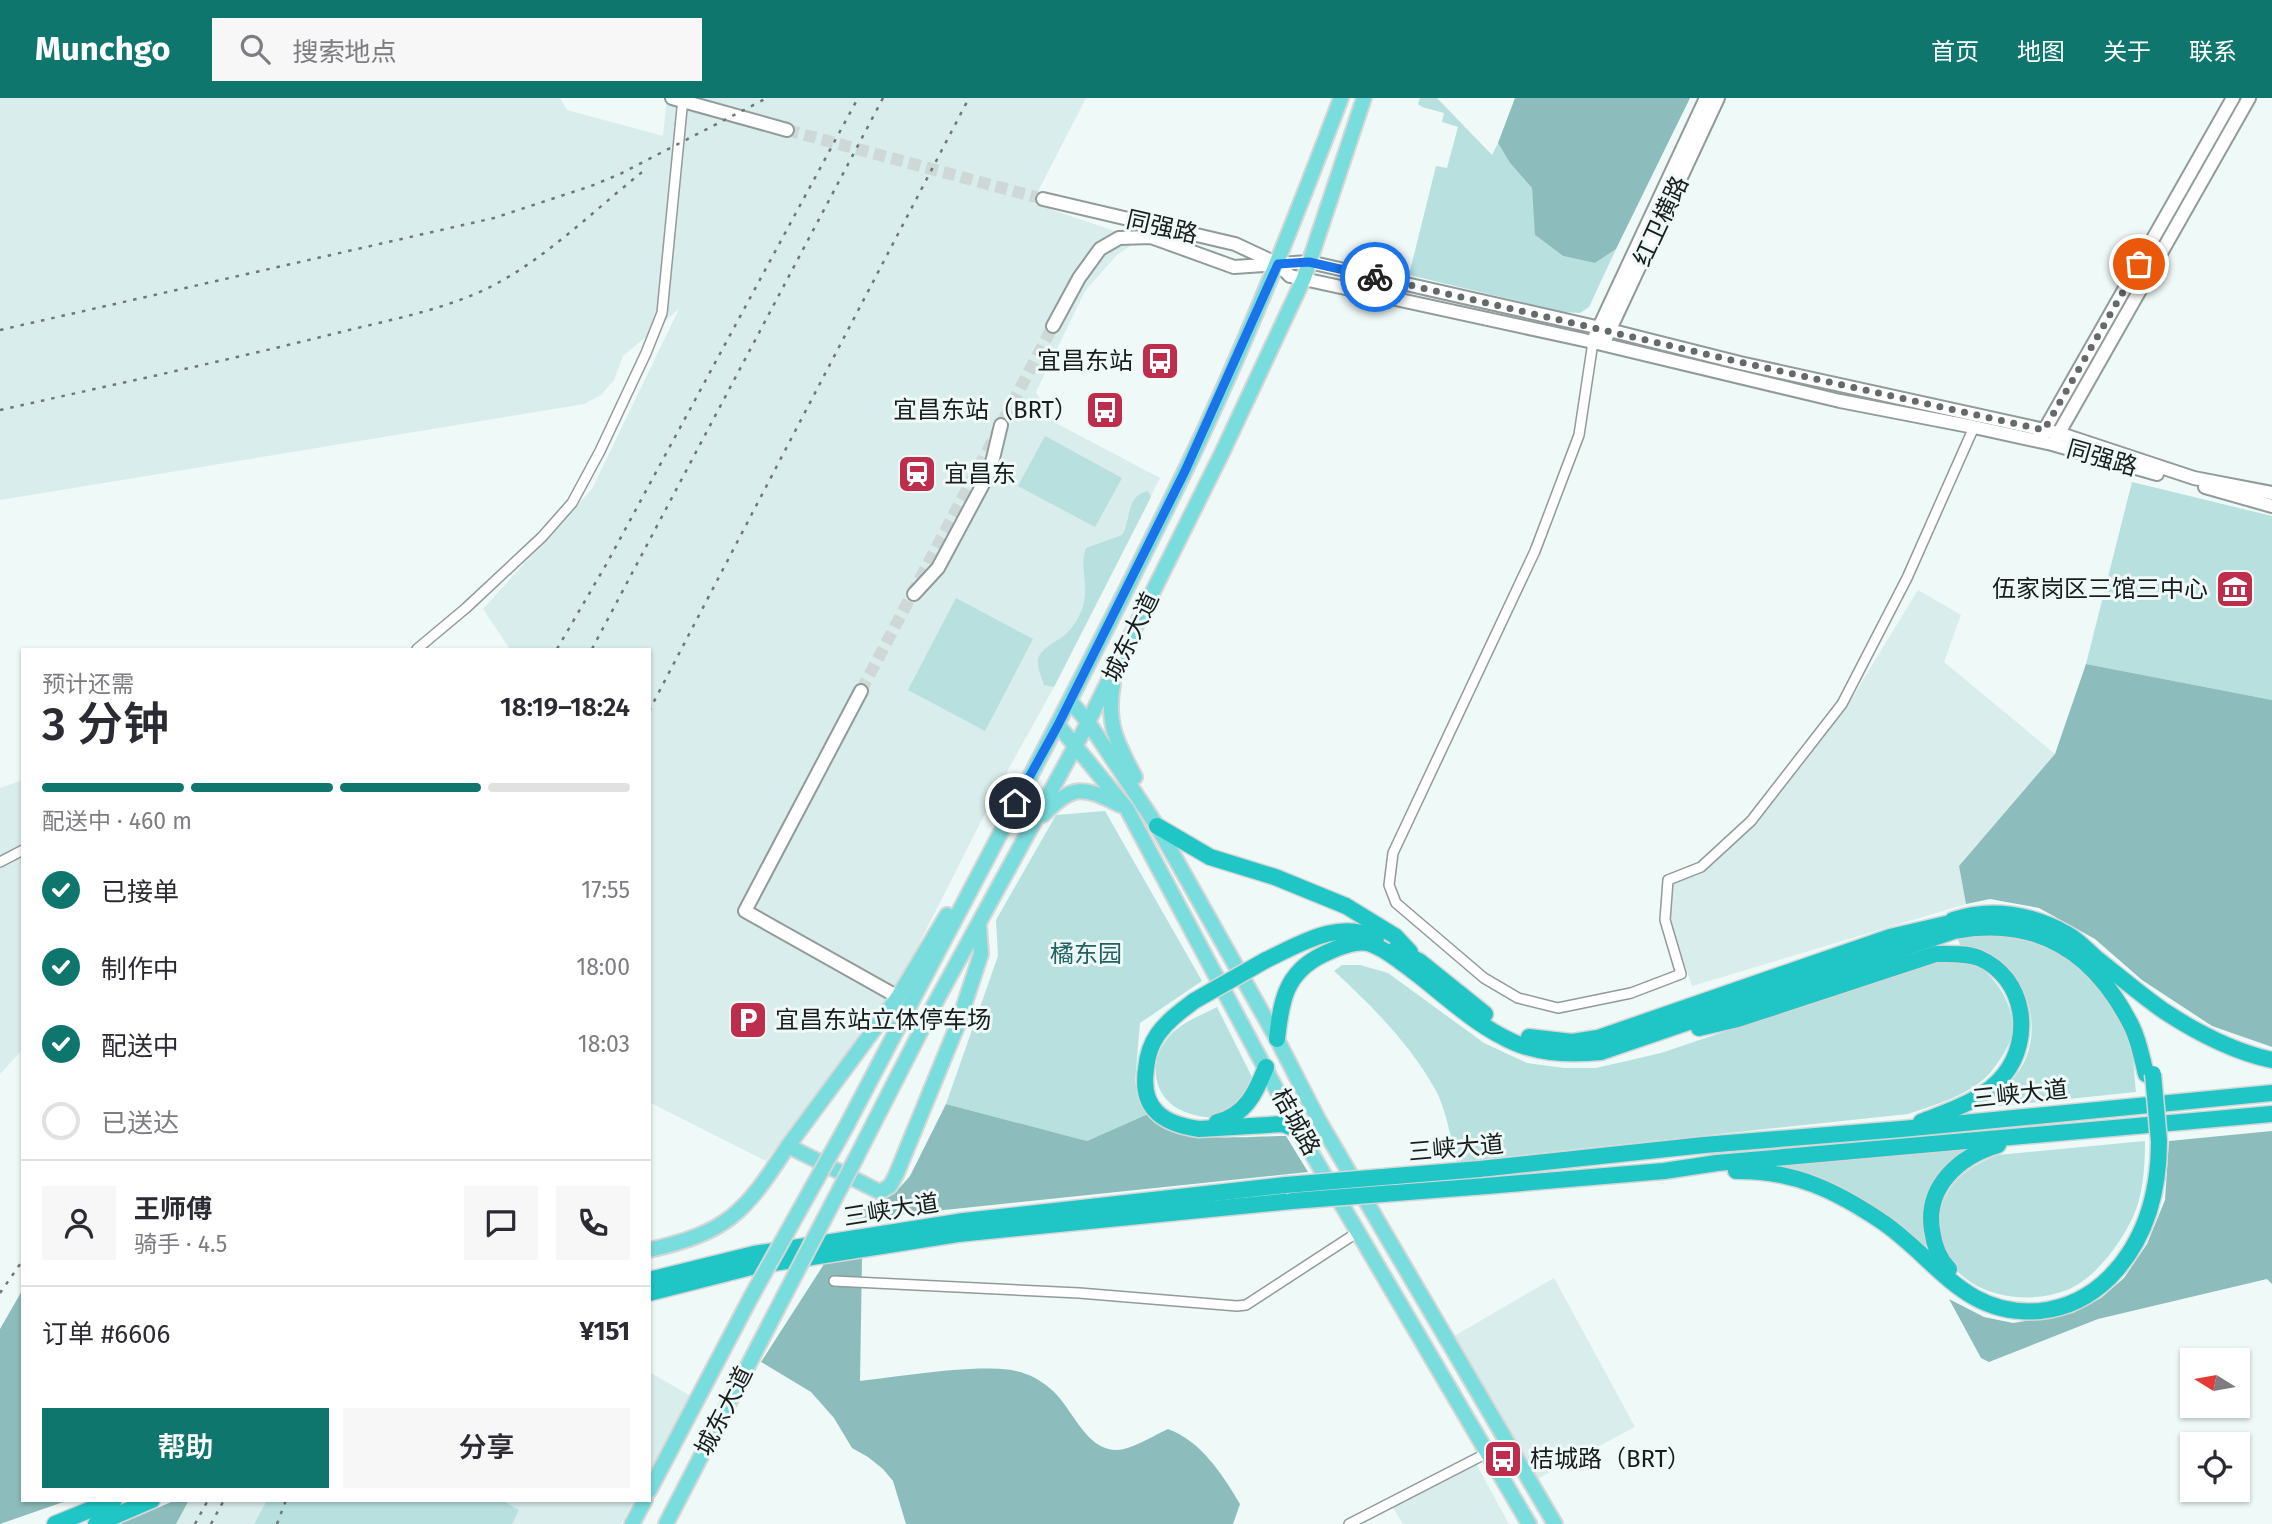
<!DOCTYPE html>
<html lang="zh">
<meta charset="utf-8">
<style>
body{margin:0;font-family:"Fira Sans","Noto Sans SC",sans-serif;background:#f7f7f7;color:#2b2b33;height:100vh;display:flex;flex-direction:column;font-size:26px;white-space:nowrap}
*{box-sizing:border-box;margin:0}
p{font-size:23px;color:#7c7c81}
.icon{flex:none;width:38px;height:38px;fill:none;stroke:currentColor;stroke-width:2;stroke-linecap:round;stroke-linejoin:round}
.map{position:relative;flex:1;overflow:hidden}
.panel{position:absolute;left:21px;top:550px;width:630px;height:854px;display:flex;flex-direction:column;background:#fff;border-radius:0px;box-shadow:0 2px 5px #0004}
.panel>*{flex:none}
.needle{width:46px;rotate:281deg}
.fabs{position:absolute;left:2180px;top:1250px;display:grid;gap:14px}
.fabs a{display:grid;place-items:center;width:70px;height:70px;border-radius:0px;background:#fff;box-shadow:0 2px 5px #0004;font-size:35px}
.pin{position:absolute;display:grid;place-items:center;width:60px;height:60px;color:#fff;margin:-30px;border:4px solid #fff;border-radius:50%;box-shadow:0 2px 7px #0007}
.courier{position:absolute;display:grid;place-items:center;width:70px;height:70px;margin:-35px;border:5px solid #1a73e8;border-radius:50%;background:#fff;color:#222;box-shadow:0 2px 9px #0007}
.head em{font-style:normal;font-weight:600}
.head div{display:flex;flex-direction:column-reverse}
.head{display:flex;align-items:center;justify-content:space-between;height:119px;padding:0 21px}
h1{font-size:46px;font-weight:600;line-height:52px}
.bar{display:grid;grid-template-columns:repeat(4,1fr);gap:10px 7px;align-content:center;height:84px;padding:0 21px}
.bar i{height:9px;border-radius:5px;background:#e1e1e2}
.bar .on{background:#0f766e}
.bar p{grid-column:span 4}
.line{display:flex;align-items:center;gap:18px;padding:0 21px;border-top:2px solid #e1e1e2}
.line div{flex:1}
.round{display:grid;place-items:center;flex:none;width:74px;height:74px;border-radius:0px;background:#f7f7f7}
ol{padding:0 21px;list-style:none}
li{display:flex;align-items:center;gap:21px;height:77px}
li p{margin-inline-start:auto}
li .icon{padding:7px;border-radius:50%;background:#0f766e;color:#fff;stroke-width:4}
li:last-child{color:#7c7c81}
li i{width:38px;height:38px;border:4px solid #e1e1e2;border-radius:50%}
.action{display:flex;gap:14px;margin-top:auto;padding:14px 21px}
.action a{flex:1;height:80px;border-radius:0px;background:#0f766e;color:#fff;font-size:28px;font-weight:600;line-height:80px;text-align:center}
.action a+a{background:#f7f7f7;color:#2b2b33}
header{display:flex;align-items:center;gap:42px;box-sizing:border-box;height:98px;padding:0 35px;background:#0f766e;color:#fff}
header strong{font-size:33px}
nav{display:flex;gap:38px;margin-inline-start:auto;font-size:24px}
.search{width:490px;height:63px;background:#f7f7f7;display:flex;align-items:center;gap:18px;box-sizing:border-box;padding:0 24px;border-radius:0px;color:#7c7c81;font-size:26px}
.map>svg:first-child{display:block}
.built{fill:#d9edec}
.green{fill:#b7e0df}
.forest{fill:#8cbcbb}
.lines{fill:none;stroke-linecap:round;stroke-linejoin:round}
.secondary-tunnel{stroke:#ced8d7;stroke-width:12;stroke-dasharray:12 6;stroke-linecap:butt}
.street-casing{stroke:#919b9a;stroke-width:12}
.secondary-casing{stroke:#919b9a;stroke-width:16}
.primary-casing{stroke:#d6d6d6;stroke-width:18}
.highway-casing{stroke:#d6d6d6;stroke-width:19}
.street{stroke:#fff;stroke-width:9}
.secondary{stroke:#fff;stroke-width:12}
.primary{stroke:#79dddd;stroke-width:14}
.highway{stroke:#20c6c6;stroke-width:16}
.rail{stroke:#707776;stroke-width:2.5;stroke-dasharray:3.5 7;stroke-linecap:butt}
.primary-bridge-casing{stroke:#d6d6d6;stroke-width:18;stroke-linecap:butt}
.highway-bridge-casing{stroke:#d6d6d6;stroke-width:19;stroke-linecap:butt}
.primary-bridge{stroke:#79dddd;stroke-width:14}
.highway-bridge{stroke:#20c6c6;stroke-width:16}
.done{stroke:#646969;stroke-width:7;stroke-dasharray:0 12.6}
.route{stroke:#1a73e8;stroke-width:9}
.labels{text-anchor:middle;dominant-baseline:central;stroke-width:6;stroke-linejoin:round;paint-order:stroke}
.street-label{font-size:24px;fill:#191c1c;stroke:#eef9f8}
.poi-label{font-size:24px;fill:#191c1c;stroke:#eef9f8;text-anchor:end}
.park-label{font-size:24px;fill:#216262;stroke:#eef9f8}
</style>
<header>
<strong>Munchgo</strong>
<div class="search"><svg class="icon" aria-label="search" viewBox="0 0 24 24"><circle cx="10" cy="10" r="6"/><path d="M15 15l6 6"/></svg>搜索地点</div>
<nav><a>首页</a><a>地图</a><a>关于</a><a>联系</a></nav>
</header>
<div class="map">
<svg width="2272" height="1426" viewBox="0 0 2272 1426">
<rect width="100%" height="100%" fill="#eef9f8"/>
<g class="built">
<polygon points="0,0 560,0 567,12 663,38 667,0 1086,0 1032,105 1159,148 1133,146 1117,157 1085,193 1036,294 1052,323 1160,380 1054,589 998,690 901,881 766,1063 649,1004 649,551 510,551 483,511 592,391 679,211 623,258 614,282 601,297 584,306 0,402"/>
<polygon points="1918,492 1961,517 1944,564 2055,656 1959,768 1966,806 1692,888 1669,820 1672,785 1701,773 1751,729 1846,610"/>
<polygon points="23,682 23,951 0,976 0,690"/>
<polygon points="1554,1180 1635,1329 1535,1382 1451,1240"/>
<polygon points="649,1274 691,1298 649,1374"/>
<polygon points="1474,1362 1509,1426 1403,1426 1390,1405"/>
<polygon points="189,1402 267,1402 254,1426 176,1426"/>
<polygon points="502,1402 634,1402 621,1426 512,1426 519,1412"/>
</g>
<g class="green">
<polygon points="1420,0 1437,0 1492,57 1498,45 1510,65 1532,90 1536,138 1563,158 1595,165 1616,151 1589,209 1580,215 1563,214 1409,177 1436,68 1447,70 1458,29 1442,24 1444,15 1422,9 1418,6"/>
<polygon points="1045,338 1122,380 1095,429 1018,388"/>
<polygon points="2132,384 2272,418 2272,602 2086,566"/>
<path d="M1148 393 1151 399 1054 589 1044 587C1042 580 1038 572 1038 565 1036 551 1060 543 1068 534 1073 529 1077 522 1080 516 1092 493 1078 471 1086 450L1122 437C1132 421 1125 398 1148 393Z"/>
<polygon points="956,500 1033,541 985,633 908,592"/>
<polygon points="1105,713 1202,883 1140,925 1135,984 1148,1016 1087,1043 946,1006 998,858 996,822 1056,717"/>
<path d="M1981 837C2001 839 2025 839 2045 847 2078 861 2119 906 2129 940 2134 957 2134 976 2136 994L1999 1008 1996 1003C2004 991 2015 980 2022 968 2044 929 2027 874 1987 855 1980 851 1969 851 1961 850L1958 841Z"/>
<path d="M1946 859C1954 861 1965 862 1972 865 1995 876 2014 906 2012 932 2012 946 1999 964 1990 975 1970 997 1935 1007 1908 1016L1457 1064C1451 1042 1446 1010 1435 991 1410 946 1372 908 1334 873L1342 867H1360L1388 875 1484 945 1527 965 1564 970H1596L1661 955Z"/>
<path d="M1217 909 1252 979C1248 987 1244 997 1238 1003 1231 1009 1219 1018 1210 1019 1204 1020 1194 1017 1188 1015 1155 1005 1146 968 1167 941 1179 925 1200 918 1217 909Z"/>
<path d="M2145 1043C2145 1063 2144 1082 2139 1102 2131 1133 2098 1180 2067 1192 2026 1208 1966 1199 1945 1155 1939 1142 1937 1129 1940 1114 1948 1083 1969 1068 1998 1057Z"/>
<polygon points="1964,1052 1965,1057 1945,1072 1933,1161 1896,1127 1766,1069"/>
<polygon points="267,1402 502,1402 519,1412 512,1426 254,1426"/>
</g>
<g class="forest">
<polygon points="1515,0 1690,0 1616,151 1595,165 1563,158 1535,137 1532,90 1510,65 1498,45"/>
<polygon points="2086,566 2272,602 2272,949 2212,928 2142,882 2095,841 2039,810 1990,801 1966,806 1959,768 2055,656"/>
<path d="M946 1006 1087 1043 1148 1016C1152 1020 1156 1025 1160 1028 1184 1045 1255 1038 1286 1038L1308 1074 849 1122 851 1113 894 1096 910 1078Z"/>
<polygon points="2272,1033 2272,1186 2267,1181 2098,1221 1989,1264 1981,1260 1949,1201 1984,1219 2013,1225 2073,1215 2101,1200 2124,1180 2147,1146 2165,1102 2169,1043"/>
<path d="M862 1160 860 1283C899 1279 994 1262 1026 1276 1035 1279 1047 1287 1053 1293 1074 1312 1088 1359 1124 1351 1139 1347 1155 1337 1168 1331 1201 1343 1223 1377 1240 1406L1233 1426H906L893 1383 883 1371 868 1359 852 1350 834 1320 811 1294 761 1264 826 1163Z"/>
<polygon points="23,1191 23,1402 69,1402 0,1426 0,1231"/>
<polygon points="176,1402 189,1402 176,1426 120,1426"/>
</g>
<g class="lines">
<g class="secondary-tunnel">
<polyline points="787,32 1043,101"/>
<polyline points="861,593 1053,228"/>
</g>
<defs>
<g id="street">
<polyline points="1593,244 1579,337 1535,453 1393,755 1389,787 1396,805 1484,880 1518,900 1558,910 1631,895 1681,876 1665,822 1668,782 1701,769 1751,723 1842,606 1907,480 1974,329"/>
<polyline points="417,551 466,510 542,439 572,405 600,353 646,255 662,215 683,0"/>
<polyline points="0,764 23,752"/>
<polyline points="834,1183 1079,1195 1237,1208 1246,1207 1358,1134"/>
<polyline points="1349,1426 1487,1355"/>
</g>
<g id="secondary">
<polyline points="672,0 787,32"/>
<polyline points="1043,101 1235,146 1278,166 1290,178 1593,244 1840,303 1974,329 2052,346 2157,376"/>
<polyline points="1053,228 1079,180 1100,151 1119,140 1151,139 1234,169 1309,164 1609,232 1740,265 2058,335 2194,380 2272,395"/>
<polyline points="1595,238 1706,0"/>
<polyline points="1606,240 1718,0"/>
<polyline points="2041,338 2233,0"/>
<polyline points="2056,340 2249,0"/>
<polyline points="2205,389 2272,408"/>
<polyline points="914,496 938,470 990,373 1001,327"/>
<polyline points="861,593 745,813 898,899"/>
</g>
<g id="primary">
<path d="M1113 586C1106 626 1117 645 1135 679"/>
<polyline points="1070,603 1088,624 1157,728 1277,941 1318,1021 1555,1426"/>
<polyline points="1058,627 1127,711 1298,1032 1529,1426"/>
<path d="M1043 717C1073 686 1083 688 1120 707"/>
<polyline points="947,817 898,899 788,1048 880,1094 890,1088 896,1077 958,926 981,856 979,828"/>
<path d="M847 1027C960 810 1077 595 1184 375 1243 253 1293 127 1341 0"/>
<polyline points="856,1060 933,909 1083,634 1222,355 1304,180 1364,0"/>
<path d="M649 1152C729 1134 744 1115 788 1048"/>
<polyline points="649,1393 751,1199"/>
<polyline points="632,1426 645,1402"/>
<polyline points="666,1426 783,1200"/>
</g>
<g id="highway">
<polyline points="1157,728 1210,759 1275,779 1346,808 1395,838 1410,854"/>
<path d="M1953 822C1991 809 2032 816 2067 836 2078 842 2087 852 2096 860 2119 878 2141 897 2164 913 2196 934 2235 954 2272 962"/>
<polyline points="1396,851 1419,863 1485,916"/>
<path d="M1266 862C1300 846 1339 821 1376 840"/>
<path d="M1194 903C1181 913 1168 922 1158 936 1151 946 1147 959 1146 971 1140 1011 1163 1026 1199 1031L1283 1026 1298 1032"/>
<path d="M1699 930 1738 921 1936 856C1950 856 1966 855 1979 860 2026 880 2033 941 2004 977 1983 1003 1950 1012 1921 1024"/>
<polyline points="1529,939 1572,944 1598,940 1890,839 1963,822"/>
<path d="M1277 941C1281 904 1285 875 1322 857 1334 851 1354 842 1368 845 1386 851 1402 865 1417 876 1445 898 1472 923 1503 939 1533 956 1568 957 1601 954L1954 833C2038 817 2096 856 2132 929 2139 943 2142 961 2146 976"/>
<path d="M1217 1024C1246 1017 1256 994 1266 969"/>
<polyline points="1480,1071 1704,1047 1902,1031 2272,995"/>
<path d="M1736 1073C1794 1072 1837 1093 1884 1125 1938 1163 1965 1219 2040 1213 2068 1210 2090 1199 2110 1179 2146 1142 2159 1094 2159 1043"/>
<polyline points="1486,1088 1664,1073 1717,1065 2272,1016"/>
<path d="M1949 1171C1938 1160 1934 1147 1932 1132 1925 1088 1960 1058 1998 1047"/>
<polyline points="649,1182 754,1156 964,1123 1286,1087"/>
<polyline points="649,1195 755,1168 958,1136 1292,1103"/>
<polyline points="55,1426 114,1402"/>
<polyline points="96,1426 152,1402"/>
</g>
</defs>
<use href="#street" class="street-casing"/>
<use href="#secondary" class="secondary-casing"/>
<use href="#primary" class="primary-casing"/>
<use href="#highway" class="highway-casing"/>
<use href="#street" class="street"/>
<use href="#secondary" class="secondary"/>
<use href="#primary" class="primary"/>
<use href="#highway" class="highway"/>
<g class="rail">
<polyline points="0,232 494,120 591,88 620,76 767,0"/>
<path d="M0 312C112 287 225 263 337 235 392 221 453 211 503 182 554 153 600 107 646 71"/>
<polyline points="557,551 607,465 858,0"/>
<polyline points="592,551 883,0"/>
<polyline points="649,613 969,0"/>
<polyline points="0,1195 23,1162"/>
<polyline points="195,1426 208,1402"/>
<polyline points="211,1426 224,1402"/>
<polyline points="277,1426 286,1402"/>
</g>
<defs>
<g id="primary-bridge">
<polyline points="751,1199 847,1027"/>
<polyline points="783,1200 856,1060"/>
</g>
<g id="highway-bridge">
<polyline points="1194,903 1266,862"/>
<polyline points="2153,976 2159,1043"/>
<polyline points="1286,1087 1480,1071"/>
<polyline points="1292,1103 1486,1088"/>
</g>
</defs>
<use href="#primary-bridge" class="primary-bridge-casing"/>
<use href="#highway-bridge" class="highway-bridge-casing"/>
<use href="#primary-bridge" class="primary-bridge"/>
<use href="#highway-bridge" class="highway-bridge"/>
</g>
<g class="lines">
<polyline class="done" points="1375,179 1740,264 2044,332 2139,166"/>
<polyline class="route" points="1015,705 1058,627 1185,373 1278,166 1309,164 1375,179"/>
</g>
<defs>
<symbol id="bus-square" viewBox="-11 -11 22 22"><rect x="-9" y="-9" width="18" height="18" rx="4" fill="#be2d4b" stroke="#eef9f8"/><path d="M-5-6H5V4H4V6H2V4H-2V6H-4V4H-5ZM-3.5-4V0h7V-4ZM-3.5 1.2v1.5H-2V1.2ZM2 1.2v1.5H3.5V1.2Z" fill="#fff"/></symbol>
<symbol id="station-square" viewBox="-11 -11 22 22"><rect x="-9" y="-9" width="18" height="18" rx="4" fill="#be2d4b" stroke="#eef9f8"/><path d="M-3-6H3Q5-6 5-4V2Q5 4 3 4L4.5 6H3L1.5 4h-3L-3 6H-4.5L-3 4Q-5 4-5 2V-4Q-5-6-3-6ZM-3.5-4v3h7v-3ZM-3.5 1v1.5H-2V1ZM2 1v1.5H3.5V1Z" fill="#fff"/></symbol>
<symbol id="museum-square" viewBox="-11 -11 22 22"><rect x="-9" y="-9" width="18" height="18" rx="4" fill="#be2d4b" stroke="#eef9f8"/><path d="M0-6L6-3V-2H-6V-3ZM-5-1h2V3h-2ZM-1-1h2V3h-2ZM3-1h2V3H3ZM-6 4H6V6H-6Z" fill="#fff"/></symbol>
<symbol id="parking-square" viewBox="-11 -11 22 22"><rect x="-9" y="-9" width="18" height="18" rx="4" fill="#be2d4b" stroke="#eef9f8"/><path d="M-3.5-5.5H1a3.5 3.5 0 0 1 0 7H-1V5.5H-3.5ZM-1-3.4V-.6H.8a1.4 1.4 0 0 0 0-2.8Z" fill="#fff"/></symbol>
</defs>
<g fill-rule="evenodd">
<use href="#bus-square" x="1138" y="241" width="44" height="44"/>
<use href="#bus-square" x="1083" y="290" width="44" height="44"/>
<use href="#station-square" x="895" y="354" width="44" height="44"/>
<use href="#museum-square" x="2213" y="469" width="44" height="44"/>
<use href="#parking-square" x="726" y="900" width="44" height="44"/>
<use href="#bus-square" x="1481" y="1339" width="44" height="44"/>
</g>
<g class="labels">
<g class="street-label">
<text transform="translate(1661 123) rotate(-65)">红卫横路</text>
<text transform="translate(1162 129) rotate(13)">同强路</text>
<text transform="translate(2102 360) rotate(16)">同强路</text>
<text transform="translate(1131 539) rotate(-64)">城东大道</text>
<text transform="translate(2020 996) rotate(-6)">三峡大道</text>
<text transform="translate(1296 1024) rotate(61)">桔城路</text>
<text transform="translate(1456 1050) rotate(-5)">三峡大道</text>
<text transform="translate(891 1112) rotate(-9)">三峡大道</text>
<text transform="translate(724 1313) rotate(-63)">城东大道</text>
</g>
<g class="poi-label">
<text x="1133" y="263">宜昌东站</text>
<text x="1078" y="312">宜昌东站（BRT）</text>
<text x="944" y="376" text-anchor="start">宜昌东</text>
<text x="2208" y="491">伍家岗区三馆三中心</text>
<text x="775" y="922" text-anchor="start">宜昌东站立体停车场</text>
<text x="1530" y="1361" text-anchor="start">桔城路（BRT）</text>
</g>
<g class="park-label">
<text x="1086" y="856">橘东园</text>
</g>
</g>
</svg>
<div class="fabs">
<a><svg class="needle" viewBox="-14 -14 28 28"><path d="M0-13l5 13h-10z" fill="#e53935"/><path d="M0 13l5-13h-10z" fill="#7c7c81"/></svg></a>
<a><svg class="icon" aria-label="locate" viewBox="0 0 24 24"><circle cx="12" cy="12" r="6"/><path d="M12 2v4M12 18v4M2 12h4M18 12h4"/></svg></a>
</div>
<div class="pin" style="left:2139px;top:166px;background:#ea580c"><svg class="icon" aria-label="bag" viewBox="0 0 24 24"><path d="M5 8h14l-1 12H6zM9 8a3 3 0 0 1 6 0"/></svg></div>
<div class="pin" style="left:1015px;top:705px;background:#1f2937"><svg class="icon" aria-label="home" viewBox="0 0 24 24"><path d="M3 11l9-7 9 7M6 9v11h12V9"/></svg></div>
<div class="courier" style="left:1375px;top:179px"><svg class="icon" aria-label="bike" viewBox="0 0 24 24"><circle cx="6" cy="16" r="4"/><circle cx="18" cy="16" r="4"/><path d="M6 16l4-8h5l3 8M10 8l3 8H6M13 5h3"/></svg></div>
<section class="panel">
<div class="head"><div><h1>3 分钟</h1><p>预计还需</p></div><em>18:19–18:24</em></div>
<div class="bar"><i class="on"></i><i class="on"></i><i class="on"></i><i></i><p>配送中 · 460 m</p></div>
<ol>
<li><svg class="icon" aria-label="check" viewBox="0 0 24 24"><path d="M5 12l5 5 9-10"/></svg>已接单<p>17:55</p></li>
<li><svg class="icon" aria-label="check" viewBox="0 0 24 24"><path d="M5 12l5 5 9-10"/></svg>制作中<p>18:00</p></li>
<li><svg class="icon" aria-label="check" viewBox="0 0 24 24"><path d="M5 12l5 5 9-10"/></svg>配送中<p>18:03</p></li>
<li><i></i>已送达</li>
</ol>
<div class="line" style="height:126px"><a class="round"><svg class="icon" aria-label="person" viewBox="0 0 24 24"><circle cx="12" cy="8" r="4"/><path d="M4 21q1-7 8-7t8 7"/></svg></a><div><b>王师傅</b><p>骑手 · 4.5</p></div><a class="round"><svg class="icon" aria-label="chat" viewBox="0 0 24 24"><path d="M4 5h16v11H9l-5 4z"/></svg></a><a class="round"><svg class="icon" aria-label="phone" viewBox="0 0 24 24"><path d="M5 4h4l2 5-3 2q2 4 5 5l2-3 5 2v4C11 20 4 13 5 4z"/></svg></a></div>
<div class="line" style="height:91px"><div>订单 #6606</div><b>¥151</b></div>
<div class="action"><a>帮助</a><a>分享</a></div>
</section>
</div>
